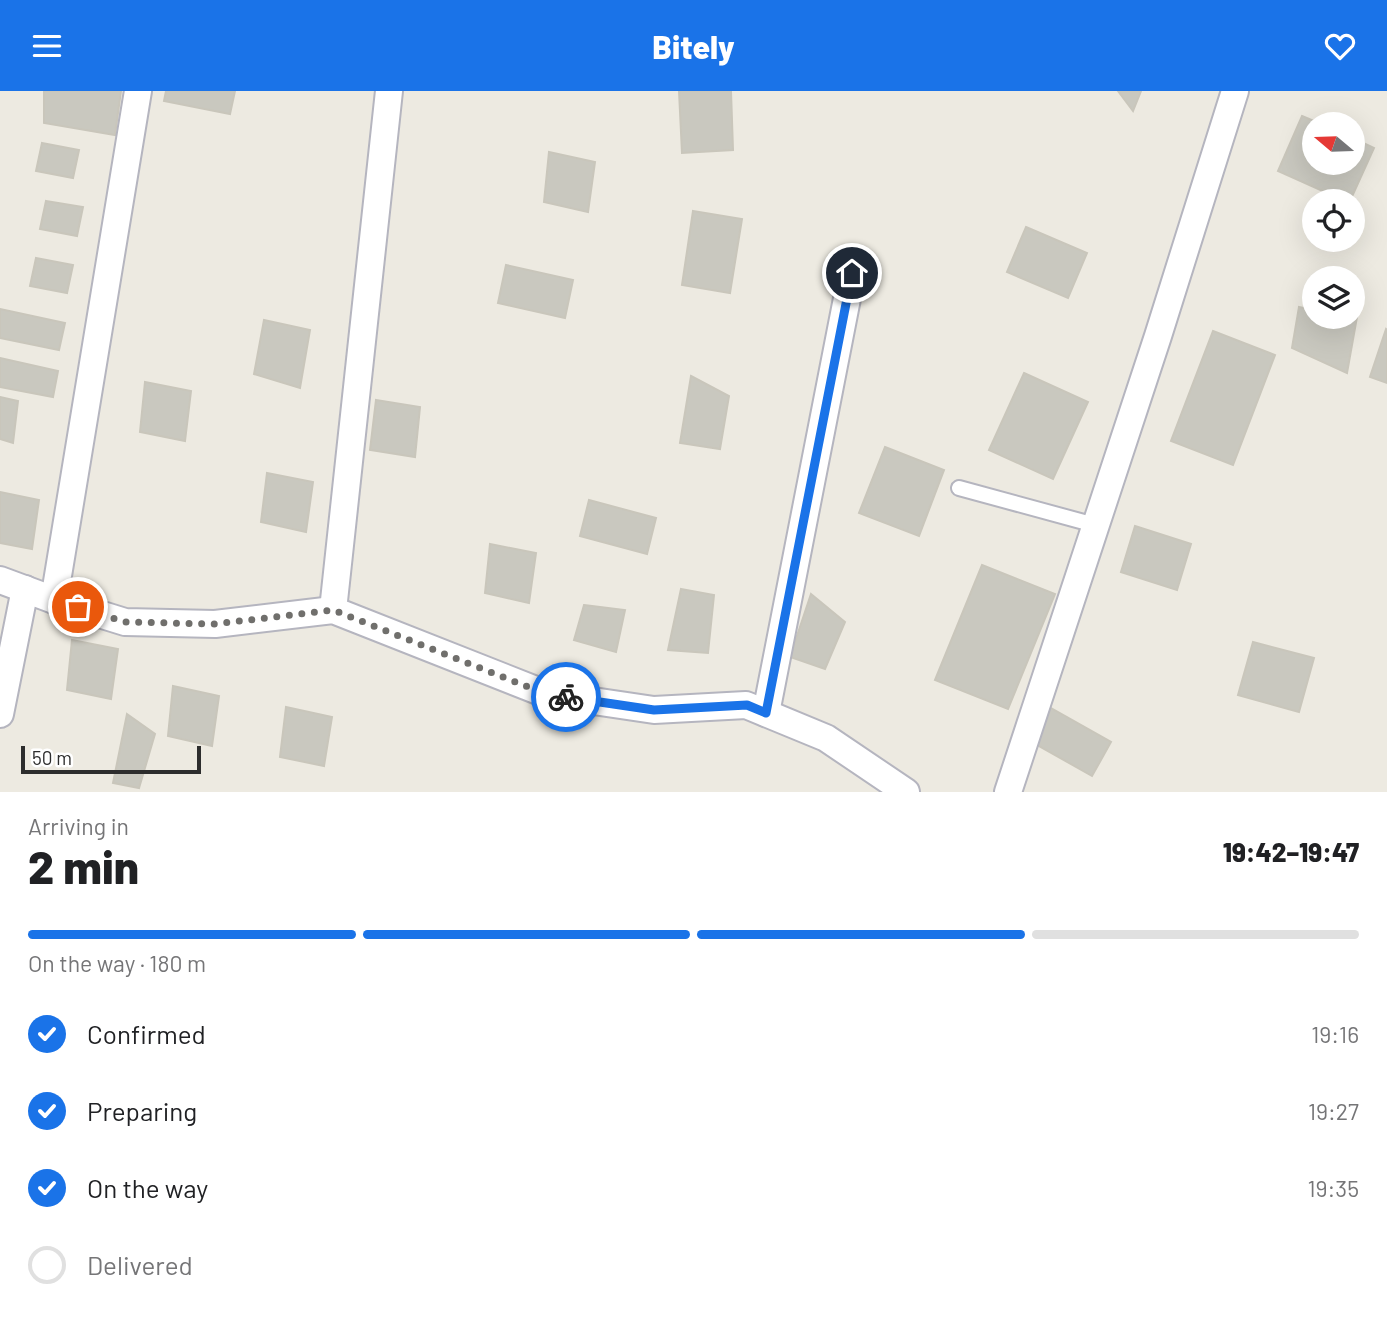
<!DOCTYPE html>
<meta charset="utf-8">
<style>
body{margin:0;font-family:Barlow,sans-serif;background:#f2f2f2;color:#202124;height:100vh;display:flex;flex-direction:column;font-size:26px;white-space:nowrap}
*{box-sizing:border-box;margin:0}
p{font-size:23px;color:#757577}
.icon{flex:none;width:38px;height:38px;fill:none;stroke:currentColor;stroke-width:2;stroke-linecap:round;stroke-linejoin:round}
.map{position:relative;height:701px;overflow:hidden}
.side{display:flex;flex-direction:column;background:#fff;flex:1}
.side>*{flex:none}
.needle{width:46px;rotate:289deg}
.fabs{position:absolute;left:1302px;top:21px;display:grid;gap:14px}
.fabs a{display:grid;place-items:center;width:63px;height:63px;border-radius:50%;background:#fff;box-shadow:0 7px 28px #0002;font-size:35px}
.scale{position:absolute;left:21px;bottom:18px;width:180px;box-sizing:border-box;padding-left:7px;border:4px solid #2d2d2d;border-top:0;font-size:19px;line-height:24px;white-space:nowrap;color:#2d2d2d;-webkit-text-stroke:5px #fff;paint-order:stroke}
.pin{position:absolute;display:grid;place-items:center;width:60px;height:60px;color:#fff;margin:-30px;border:4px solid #fff;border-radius:50%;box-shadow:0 2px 7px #0007}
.courier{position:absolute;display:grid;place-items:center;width:70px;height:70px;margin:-35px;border:5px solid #1a73e8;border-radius:50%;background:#fff;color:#222;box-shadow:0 2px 9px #0007}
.summary em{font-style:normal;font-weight:800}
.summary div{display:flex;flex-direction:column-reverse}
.summary{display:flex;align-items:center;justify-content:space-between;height:119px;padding:0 28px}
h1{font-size:46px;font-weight:800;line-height:52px}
.bar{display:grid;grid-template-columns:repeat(4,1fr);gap:10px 7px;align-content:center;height:84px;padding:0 28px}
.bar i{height:9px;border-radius:5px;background:#e0e0e0}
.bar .on{background:#1a73e8}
.bar p{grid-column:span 4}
ol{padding:0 28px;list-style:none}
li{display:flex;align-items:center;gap:21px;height:77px}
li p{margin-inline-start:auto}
li .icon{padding:7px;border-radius:50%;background:#1a73e8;color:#fff;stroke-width:4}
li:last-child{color:#757577}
li i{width:38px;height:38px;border:4px solid #e0e0e0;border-radius:50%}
header{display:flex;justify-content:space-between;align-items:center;height:91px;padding:0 28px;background:#1a73e8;color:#fff;font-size:32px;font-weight:800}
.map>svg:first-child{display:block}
.building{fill:#c9c8bf;stroke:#c9c6bb;stroke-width:2}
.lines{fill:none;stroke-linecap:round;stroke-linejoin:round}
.lane-casing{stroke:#b5b5bf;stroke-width:18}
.street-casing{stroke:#b5b5bf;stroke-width:30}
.lane{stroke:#fff;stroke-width:14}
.street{stroke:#fff;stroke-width:26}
.done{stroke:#706f6c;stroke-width:7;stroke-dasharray:0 12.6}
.route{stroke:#1a73e8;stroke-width:9}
</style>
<header><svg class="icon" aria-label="menu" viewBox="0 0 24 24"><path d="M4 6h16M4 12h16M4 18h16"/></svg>Bitely<svg class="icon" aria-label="heart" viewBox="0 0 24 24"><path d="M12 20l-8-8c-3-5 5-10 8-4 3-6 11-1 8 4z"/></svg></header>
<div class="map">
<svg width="1387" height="701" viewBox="0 0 1387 701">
<rect width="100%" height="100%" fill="#edeae1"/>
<g class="building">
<polygon points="44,0 121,0 115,44 44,32"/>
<polygon points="166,0 235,0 230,23 164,10"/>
<polygon points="679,0 731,0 733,59 682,62"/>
<polygon points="1118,0 1141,0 1133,20"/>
<polygon points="1302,25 1321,33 1314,33 1314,72 1353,72 1353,47 1374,57 1350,110 1345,110 1278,80"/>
<polygon points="42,52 79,59 73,87 36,80"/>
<polygon points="549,61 595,71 588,121 544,111"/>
<polygon points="46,110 83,116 77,145 40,138"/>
<polygon points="693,120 742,128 730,202 682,194"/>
<polygon points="1026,136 1087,162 1068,207 1007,181"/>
<polygon points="36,167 73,174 67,202 30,195"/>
<polygon points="506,174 573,189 565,227 498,212"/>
<polygon points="1299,216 1314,219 1314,226 1357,226 1347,282 1292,257"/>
<polygon points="0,218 65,232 59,259 0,247"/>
<polygon points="264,229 310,239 300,297 254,283"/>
<polygon points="1386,238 1387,239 1387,292 1370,286"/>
<polygon points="1213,240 1275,264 1233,374 1171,350"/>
<polygon points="0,267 58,280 53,306 0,296"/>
<polygon points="1024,282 1088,311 1053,388 989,359"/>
<polygon points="691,285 729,305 720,358 680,352"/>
<polygon points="145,291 191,300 185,350 140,341"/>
<polygon points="0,306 18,310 13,352 0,348"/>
<polygon points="376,309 420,316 415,366 370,359"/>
<polygon points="885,356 944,379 919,445 859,422"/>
<polygon points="267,382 313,391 306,441 261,431"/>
<polygon points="0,401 39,409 32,458 0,452"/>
<polygon points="589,409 656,427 647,463 580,445"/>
<polygon points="1135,435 1191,453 1177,499 1121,481"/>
<polygon points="490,453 536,462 529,512 485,502"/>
<polygon points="982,474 1055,503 1008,618 935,589"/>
<polygon points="681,498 714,504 708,562 668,559"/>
<polygon points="811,503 845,531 825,578 790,566"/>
<polygon points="584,514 625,519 616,561 574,549"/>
<polygon points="72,549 118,558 111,608 67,599"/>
<polygon points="1253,551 1314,567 1299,621 1238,604"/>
<polygon points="173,595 219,605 212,655 168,645"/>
<polygon points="286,616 332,626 324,675 280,666"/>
<polygon points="1051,617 1111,651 1092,685 1032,651"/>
<polygon points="127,623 155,643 139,697 113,692"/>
</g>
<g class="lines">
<defs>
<polyline id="lane" points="959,397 1095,434"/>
<g id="street">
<polyline points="0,489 54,509 125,531 215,533 333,519 546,603 654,619 746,614 826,647 906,701"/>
<polyline points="54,509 138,0"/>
<polyline points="333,519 389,0"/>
<polyline points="766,622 852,182"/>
<polyline points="0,623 25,498"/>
<polyline points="1008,701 1158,245 1235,0"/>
</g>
</defs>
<use href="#lane" class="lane-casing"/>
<use href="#street" class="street-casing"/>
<use href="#lane" class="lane"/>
<use href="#street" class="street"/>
</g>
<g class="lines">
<polyline class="done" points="78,516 125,531 215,533 333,519 546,603 566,606"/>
<polyline class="route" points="566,606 654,619 747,614 766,622 852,182"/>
</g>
</svg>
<div class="fabs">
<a><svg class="needle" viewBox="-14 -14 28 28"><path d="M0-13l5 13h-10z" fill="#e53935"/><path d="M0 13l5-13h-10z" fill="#757577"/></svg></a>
<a><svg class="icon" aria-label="locate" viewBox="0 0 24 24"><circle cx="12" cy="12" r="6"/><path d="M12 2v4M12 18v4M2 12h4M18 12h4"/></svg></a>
<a><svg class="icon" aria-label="layers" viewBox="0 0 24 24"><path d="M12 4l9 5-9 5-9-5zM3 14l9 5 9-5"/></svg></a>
</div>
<div class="scale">50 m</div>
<div class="pin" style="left:78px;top:516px;background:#ea580c"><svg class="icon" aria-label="bag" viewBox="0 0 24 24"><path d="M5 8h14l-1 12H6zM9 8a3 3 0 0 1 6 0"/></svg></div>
<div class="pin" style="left:852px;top:182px;background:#1f2937"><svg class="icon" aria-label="home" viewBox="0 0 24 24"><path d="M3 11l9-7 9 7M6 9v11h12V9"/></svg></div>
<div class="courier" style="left:566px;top:606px"><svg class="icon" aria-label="bike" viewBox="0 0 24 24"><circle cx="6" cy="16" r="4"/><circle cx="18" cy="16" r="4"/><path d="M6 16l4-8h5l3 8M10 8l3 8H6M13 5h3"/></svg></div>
</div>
<section class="side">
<div class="summary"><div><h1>2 min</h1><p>Arriving in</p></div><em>19:42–19:47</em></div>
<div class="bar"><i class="on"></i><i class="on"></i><i class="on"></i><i></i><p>On the way · 180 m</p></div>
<ol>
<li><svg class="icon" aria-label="check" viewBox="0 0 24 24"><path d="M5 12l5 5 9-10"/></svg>Confirmed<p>19:16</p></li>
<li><svg class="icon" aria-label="check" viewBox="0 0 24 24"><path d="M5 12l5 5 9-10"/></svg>Preparing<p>19:27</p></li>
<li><svg class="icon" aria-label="check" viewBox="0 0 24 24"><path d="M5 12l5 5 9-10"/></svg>On the way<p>19:35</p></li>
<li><i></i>Delivered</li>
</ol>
</section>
